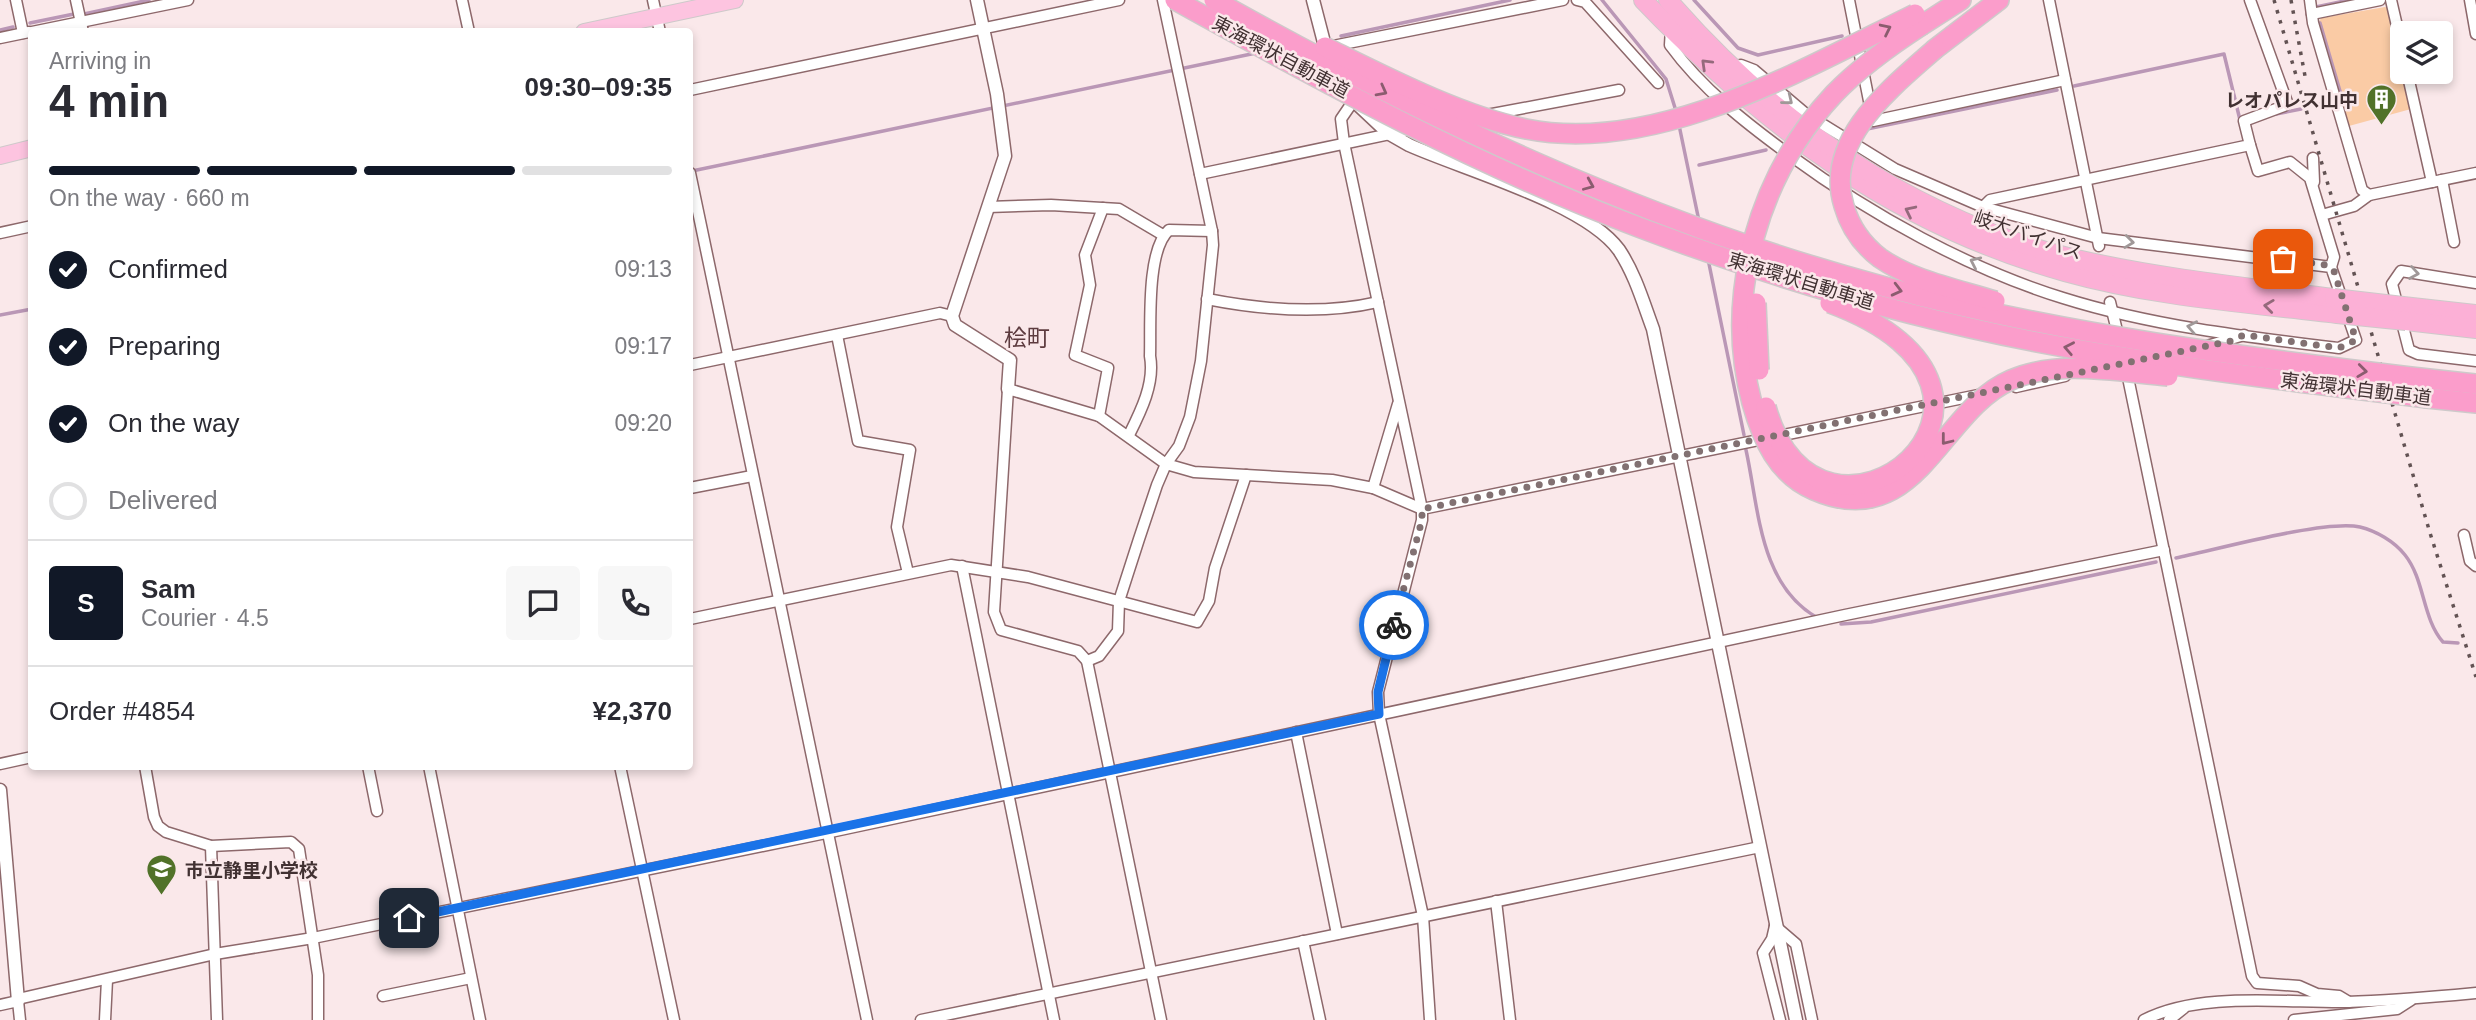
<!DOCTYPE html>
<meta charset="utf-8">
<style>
body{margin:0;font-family:Arial,"Noto Sans JP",sans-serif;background:#f7f7f7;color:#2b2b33;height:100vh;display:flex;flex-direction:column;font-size:26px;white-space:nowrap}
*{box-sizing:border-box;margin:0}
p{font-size:23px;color:#7c7c81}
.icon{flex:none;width:38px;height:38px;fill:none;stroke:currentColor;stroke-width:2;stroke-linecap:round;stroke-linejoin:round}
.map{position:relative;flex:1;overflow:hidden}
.drawer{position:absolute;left:28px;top:28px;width:665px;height:742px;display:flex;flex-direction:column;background:#fff;border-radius:7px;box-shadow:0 4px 10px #0003}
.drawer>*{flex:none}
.buttons{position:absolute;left:2390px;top:21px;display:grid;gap:14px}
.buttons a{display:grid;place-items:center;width:63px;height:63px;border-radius:7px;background:#fff;box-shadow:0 4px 10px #0003;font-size:35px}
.pin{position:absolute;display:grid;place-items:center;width:60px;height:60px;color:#fff;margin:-30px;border-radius:14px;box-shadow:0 4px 10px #0006}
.courier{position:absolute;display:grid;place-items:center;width:70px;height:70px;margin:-35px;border:5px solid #1a73e8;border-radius:50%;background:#fff;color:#222;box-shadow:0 2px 9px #0007}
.head em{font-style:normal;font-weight:600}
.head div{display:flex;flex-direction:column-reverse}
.head{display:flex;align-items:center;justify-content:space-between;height:119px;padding:0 21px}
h1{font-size:46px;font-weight:600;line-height:52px}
.bar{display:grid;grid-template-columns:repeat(4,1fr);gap:10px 7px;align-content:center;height:84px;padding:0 21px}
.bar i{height:9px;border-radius:5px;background:#e1e1e2}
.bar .on{background:#111827}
.bar p{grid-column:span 4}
.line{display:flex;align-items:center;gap:18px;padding:0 21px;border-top:2px solid #e1e1e2}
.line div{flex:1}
.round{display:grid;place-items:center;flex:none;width:74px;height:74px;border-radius:7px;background:#f7f7f7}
ol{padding:0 21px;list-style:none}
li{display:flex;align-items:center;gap:21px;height:77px}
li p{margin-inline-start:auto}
li .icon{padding:7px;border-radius:50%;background:#111827;color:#fff;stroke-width:4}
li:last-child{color:#7c7c81}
li i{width:38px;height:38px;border:4px solid #e1e1e2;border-radius:50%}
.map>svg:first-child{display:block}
.green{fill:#facba5}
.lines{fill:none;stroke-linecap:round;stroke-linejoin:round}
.stream{stroke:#ba97b6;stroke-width:3.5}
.minor-casing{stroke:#8d686b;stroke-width:13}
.tertiary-casing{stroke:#8d686b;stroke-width:15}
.primary-casing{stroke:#cec9ca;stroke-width:18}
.trunk-casing{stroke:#cec9ca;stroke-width:20}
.motorway-casing{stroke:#cec9ca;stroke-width:22}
.minor{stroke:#fff;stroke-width:10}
.tertiary{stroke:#fff;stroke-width:12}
.primary{stroke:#fdc4e0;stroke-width:16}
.trunk{stroke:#fcb0d6;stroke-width:18}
.motorway{stroke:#fb9dcb;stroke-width:19}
.rail{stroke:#625253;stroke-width:3.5;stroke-dasharray:3.5 7;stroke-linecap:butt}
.trunk-bridge-casing{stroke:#cec9ca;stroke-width:20;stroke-linecap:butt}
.motorway-bridge-casing{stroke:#cec9ca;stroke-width:22;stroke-linecap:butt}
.trunk-bridge{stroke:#fcb0d6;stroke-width:18}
.motorway-bridge{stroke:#fb9dcb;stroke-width:19}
.oneway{stroke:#8b5c6f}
.oneway2{stroke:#956a7c}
.oneway3{stroke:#a09898}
.done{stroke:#827172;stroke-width:7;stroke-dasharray:0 12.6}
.route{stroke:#1a73e8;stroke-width:9}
.labels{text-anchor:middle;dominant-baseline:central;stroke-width:5;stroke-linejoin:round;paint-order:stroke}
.street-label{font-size:19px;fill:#413132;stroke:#fae8ea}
.poi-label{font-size:19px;font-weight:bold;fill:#413132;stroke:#fae8ea;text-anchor:end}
.quarter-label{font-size:23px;fill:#5d3b3f;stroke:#fae8ea}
</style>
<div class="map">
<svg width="2476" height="1020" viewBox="0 0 2476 1020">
<rect width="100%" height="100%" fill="#fae8ea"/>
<polygon class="green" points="2385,7 2388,8 2411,109 2349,126 2318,24 2321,18"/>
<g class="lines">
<g class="stream">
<polyline points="1602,0 1666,79 1676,111"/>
<polyline points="1694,0 1738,48 1758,55 1842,36"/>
<polyline points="2316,7 2349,0"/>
<polyline points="84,14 149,0"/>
<polyline points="30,23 74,14"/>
<polyline points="2320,23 2342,98"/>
<polyline points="0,30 13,27"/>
<polyline points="1341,36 1510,0"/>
<polyline points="2074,86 2224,54 2240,120"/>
<polyline points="2320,104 2331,101"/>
<polyline points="2276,114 2301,109"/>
<polyline points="1679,125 1699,221"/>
<polyline points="1867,129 2057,90"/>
<polyline points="1699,165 1766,150"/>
<polyline points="692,171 1256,53"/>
<polyline points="1708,259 1744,435"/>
<polyline points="0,315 32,309"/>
<path d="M1746 450C1759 509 1759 583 1816 617"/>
<path d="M2176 558C2215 550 2326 519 2360 527 2376 531 2394 541 2405 555 2425 580 2422 618 2443 642L2458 643"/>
<polyline points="1841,624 1871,622 2156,562"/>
</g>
<defs>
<g id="minor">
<polyline points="16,0 23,33"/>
<polyline points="76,0 83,32"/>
<polyline points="462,0 469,32"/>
<polyline points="653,0 660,32"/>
<polyline points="1577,0 1585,2 1658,83"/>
<polyline points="1849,0 1873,121 2065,80"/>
<polyline points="2049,0 2099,246"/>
<polyline points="2310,0 2313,23 2362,190 2369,195 2476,173"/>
<polyline points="2391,0 2403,52"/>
<polyline points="2470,0 2476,34"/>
<polyline points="2312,14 2380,0"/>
<path d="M1671 29 1670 45C1702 89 1747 124 1791 156 1870 214 1969 269 2063 298 2152 326 2247 337 2339 348L2356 340 2331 267 2098 238 1983 207 1895 169 1806 114 1754 70 1741 65 1732 68"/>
<polyline points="32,32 188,0"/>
<polyline points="0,38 29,32"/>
<polyline points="1328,47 1563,0"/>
<polyline points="2407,72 2432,182"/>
<polyline points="690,90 1119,0"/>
<polyline points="1354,100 1341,119 1344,143 1422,509 1422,520 1378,692 1379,714 1423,916 1430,1020"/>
<polyline points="1487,115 1619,90"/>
<polyline points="2250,145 2258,171 2290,162 2310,178 2334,257 2331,267"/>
<polyline points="2313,158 2314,182"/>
<polyline points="690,173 867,1020"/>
<polyline points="1200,174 1447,122"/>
<polyline points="2442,180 2454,242"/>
<polyline points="988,207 1051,205 1119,209 1163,235"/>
<polyline points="1983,207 1990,200 2250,145 2244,121 2284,106 2287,102 2250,0"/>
<polyline points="2322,215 2354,206 2369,195"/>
<polyline points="0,233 32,226"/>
<polyline points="2476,283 2401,271 2392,284 2409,350 2418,354 2476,361"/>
<path d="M1207 299C1263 310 1322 315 1378 302"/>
<polyline points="2110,302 2119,339"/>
<polyline points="837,335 858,441 910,450 897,527 908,573"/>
<polyline points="2207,346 2244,335"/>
<polyline points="690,365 940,313 952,316"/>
<polyline points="2126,368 2252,976 2257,983 2299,986 2317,994 2339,996 2349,1002"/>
<polyline points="2016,387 2065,376"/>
<polyline points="1099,416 1108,368 1075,355 1090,285 1085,255 1103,208"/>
<path d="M1129 435C1141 411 1155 383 1150 356 1151 326 1146 250 1169 230L1212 231"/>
<polyline points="690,488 752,476"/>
<polyline points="1373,488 1398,404"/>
<polyline points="2464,535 2470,561 2476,566"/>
<polyline points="962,566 1054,1020"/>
<polyline points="690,619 951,565 1028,577 1197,622 1209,601 1215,568 1246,475"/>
<polyline points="1087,661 1099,656 1118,631 1119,601 1139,539 1157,485 1166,464 1179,446 1190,417 1201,361 1213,245 1212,231 1163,0"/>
<polyline points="1296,732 1337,934"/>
<polyline points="0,764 32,757"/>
<polyline points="145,766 154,817 158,826 166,832 211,846 291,842 299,849 318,975 318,1020"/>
<polyline points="368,766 377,811"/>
<polyline points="429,766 480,1020"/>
<polyline points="620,766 674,1020"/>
<polyline points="211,846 217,1020"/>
<polyline points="1496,901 1510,1020"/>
<polyline points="1775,926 1796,944 1812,1020"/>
<polyline points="1775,926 1772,939 1763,953 1780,1020"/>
<polyline points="1303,941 1320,1020"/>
<polyline points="383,996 471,978"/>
<polyline points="18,999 215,954 313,938 826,833 1845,615 2164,550"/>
<polyline points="0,1005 18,1001 20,1020"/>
<polyline points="105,1020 107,980"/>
<polyline points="921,1020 1760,847"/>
<polyline points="1161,1020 1087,661 1078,651 1001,630 994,612 1008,389 1099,416 1166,464 1194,472 1332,480 1373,488 1422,509 1983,394"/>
<path d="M2144 1020C2200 991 2285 1003 2347 1002 2390 1001 2433 997 2476 993"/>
<polyline points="2169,1020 2184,1008"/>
<polyline points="2294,1020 2397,1009 2411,1000"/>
</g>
<g id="tertiary">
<polyline points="977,0 997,94 1005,156 952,316 955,325 1010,360 1008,389"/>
<polyline points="1313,0 1327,54"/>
<path d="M1355 102 1388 133 1409 145C1465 170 1585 203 1619 250 1635 274 1643 302 1653 329L1796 1020"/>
<polyline points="0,790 18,1001"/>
</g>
<g id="primary">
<polyline points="584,32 735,0"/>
<polyline points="0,156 32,148"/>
</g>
<g id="trunk">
<path d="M1643 0C1765 127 1893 224 2065 272 2154 297 2246 303 2337 314"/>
<path d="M1668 0C1772 121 1915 220 2072 258 2158 278 2246 287 2334 298"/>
<polyline points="2403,306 2476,314"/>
<polyline points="2406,321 2476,329"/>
</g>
<g id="motorway">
<polyline points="1922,25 1961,0"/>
<polyline points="1935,49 1999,0"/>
<polyline points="2429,379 2476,384"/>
<polyline points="2427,398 2476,403"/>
</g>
</defs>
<use href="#minor" class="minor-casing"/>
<use href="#tertiary" class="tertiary-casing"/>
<use href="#primary" class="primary-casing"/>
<use href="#trunk" class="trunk-casing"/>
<use href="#motorway" class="motorway-casing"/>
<use href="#minor" class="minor"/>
<use href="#tertiary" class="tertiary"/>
<use href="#primary" class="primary"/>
<use href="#trunk" class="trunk"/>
<use href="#motorway" class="motorway"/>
<g class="rail">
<polyline points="2274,0 2430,533 2476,677"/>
<polyline points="2291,0 2305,76"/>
</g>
<defs>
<g id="trunk-bridge">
<polyline points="2334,298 2403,306"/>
<polyline points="2337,314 2406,321"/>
</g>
<g id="motorway-bridge">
<path d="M1175 0C1326 84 1479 167 1641 228 1768 276 1899 315 2032 341 2163 366 2295 382 2427 398"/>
<path d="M1214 0C1426 119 1647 223 1882 286 2061 335 2245 357 2429 379"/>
<path d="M1922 25C1891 45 1860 67 1834 94 1759 174 1723 295 1752 403 1762 439 1778 475 1814 490 1917 535 1940 410 2011 380 2058 359 2119 372 2168 376"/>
<path d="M1325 47C1384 76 1461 116 1526 129 1656 155 1801 70 1915 14"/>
<path d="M1935 49C1892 87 1823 140 1844 206 1850 227 1863 245 1880 258 1913 281 1957 289 1995 301"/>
<polyline points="1756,303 1759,370"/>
<path d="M1766 407C1818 596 2074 393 1830 303"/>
</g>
</defs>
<use href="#trunk-bridge" class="trunk-bridge-casing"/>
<use href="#motorway-bridge" class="motorway-bridge-casing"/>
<use href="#trunk-bridge" class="trunk-bridge"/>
<use href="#motorway-bridge" class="motorway-bridge"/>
</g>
<defs><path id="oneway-chevron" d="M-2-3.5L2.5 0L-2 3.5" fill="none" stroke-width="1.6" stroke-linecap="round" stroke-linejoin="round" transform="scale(1.75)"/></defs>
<g class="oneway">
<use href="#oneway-chevron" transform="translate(1886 29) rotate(-26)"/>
<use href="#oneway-chevron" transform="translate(1382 91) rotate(28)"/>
<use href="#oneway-chevron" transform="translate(1589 185) rotate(23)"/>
<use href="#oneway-chevron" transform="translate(1897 290) rotate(14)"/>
<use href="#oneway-chevron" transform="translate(2069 348) rotate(-169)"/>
<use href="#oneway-chevron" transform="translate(2362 371) rotate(7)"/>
<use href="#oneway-chevron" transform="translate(1946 440) rotate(128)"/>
</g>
<g class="oneway2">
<use href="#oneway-chevron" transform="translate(1706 64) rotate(-136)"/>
<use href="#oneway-chevron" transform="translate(1910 211) rotate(-154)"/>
<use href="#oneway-chevron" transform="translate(2269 306) rotate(-173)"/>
</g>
<g class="oneway3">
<use href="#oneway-chevron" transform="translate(1788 100) rotate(39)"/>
<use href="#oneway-chevron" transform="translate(2129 242) rotate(7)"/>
<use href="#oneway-chevron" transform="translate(1975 262) rotate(-155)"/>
<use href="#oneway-chevron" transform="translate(2414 273) rotate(9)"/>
<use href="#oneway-chevron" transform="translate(2192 327) rotate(-169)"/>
</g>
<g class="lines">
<polyline class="done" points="1394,625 1422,520 1422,509 2231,341 2244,335 2339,348 2356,340 2334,271 2326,265 2283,259"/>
<polyline class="route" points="409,918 1379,714 1378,692 1394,625"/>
</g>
<defs>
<symbol id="building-pin" viewBox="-11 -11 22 30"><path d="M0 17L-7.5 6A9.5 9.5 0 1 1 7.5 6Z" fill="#517229" stroke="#fae8ea"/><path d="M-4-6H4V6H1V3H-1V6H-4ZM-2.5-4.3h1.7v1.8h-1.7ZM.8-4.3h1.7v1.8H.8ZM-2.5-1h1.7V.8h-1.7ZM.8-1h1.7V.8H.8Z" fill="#fff"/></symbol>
<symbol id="school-pin" viewBox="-11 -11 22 30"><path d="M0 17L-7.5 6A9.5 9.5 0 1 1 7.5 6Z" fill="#517229" stroke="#fae8ea"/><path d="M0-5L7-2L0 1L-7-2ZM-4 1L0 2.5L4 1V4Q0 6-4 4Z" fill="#fff"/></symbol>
</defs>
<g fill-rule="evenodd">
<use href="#building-pin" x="2364" y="82" width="35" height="47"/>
<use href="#school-pin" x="144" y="852" width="35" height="47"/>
</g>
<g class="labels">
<g class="street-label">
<text transform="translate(1281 57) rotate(28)">東海環状自動車道</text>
<text transform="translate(2028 235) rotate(19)">岐大バイパス</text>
<text transform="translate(1801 281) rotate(17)">東海環状自動車道</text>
<text transform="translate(2356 389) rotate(7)">東海環状自動車道</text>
</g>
<g class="poi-label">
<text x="2358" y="100">レオパレス山中</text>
<text x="185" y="870" text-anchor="start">市立静里小学校</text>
</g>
<g class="quarter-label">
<text x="1027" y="338">桧町</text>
</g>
</g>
</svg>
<div class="buttons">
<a><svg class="icon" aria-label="layers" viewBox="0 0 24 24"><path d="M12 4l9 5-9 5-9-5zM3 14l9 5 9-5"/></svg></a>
</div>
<div class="pin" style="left:2283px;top:259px;background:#ea580c"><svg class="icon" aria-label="bag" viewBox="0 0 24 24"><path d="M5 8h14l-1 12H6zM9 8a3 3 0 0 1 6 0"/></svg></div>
<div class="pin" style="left:409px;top:918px;background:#1f2937"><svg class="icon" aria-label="home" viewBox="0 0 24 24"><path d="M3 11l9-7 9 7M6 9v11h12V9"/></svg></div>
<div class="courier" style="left:1394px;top:625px"><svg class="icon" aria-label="bike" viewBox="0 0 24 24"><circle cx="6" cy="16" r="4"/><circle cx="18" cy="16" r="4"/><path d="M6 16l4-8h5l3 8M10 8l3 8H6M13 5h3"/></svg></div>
<section class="drawer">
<div class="head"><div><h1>4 min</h1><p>Arriving in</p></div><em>09:30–09:35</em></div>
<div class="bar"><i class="on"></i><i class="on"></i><i class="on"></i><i></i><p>On the way · 660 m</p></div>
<ol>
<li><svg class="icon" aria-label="check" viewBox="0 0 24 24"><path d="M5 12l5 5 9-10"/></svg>Confirmed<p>09:13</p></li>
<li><svg class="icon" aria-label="check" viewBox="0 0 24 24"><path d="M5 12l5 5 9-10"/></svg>Preparing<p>09:17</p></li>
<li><svg class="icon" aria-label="check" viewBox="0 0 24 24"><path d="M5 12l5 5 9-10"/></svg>On the way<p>09:20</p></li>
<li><i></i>Delivered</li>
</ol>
<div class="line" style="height:126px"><b class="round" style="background:#111827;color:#fff">S</b><div><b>Sam</b><p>Courier · 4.5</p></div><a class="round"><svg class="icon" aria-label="chat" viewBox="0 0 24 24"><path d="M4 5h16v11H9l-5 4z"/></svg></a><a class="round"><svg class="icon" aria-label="phone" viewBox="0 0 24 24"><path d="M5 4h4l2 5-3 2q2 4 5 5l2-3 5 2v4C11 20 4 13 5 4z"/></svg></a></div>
<div class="line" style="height:91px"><div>Order #4854</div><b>¥2,370</b></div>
</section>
</div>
